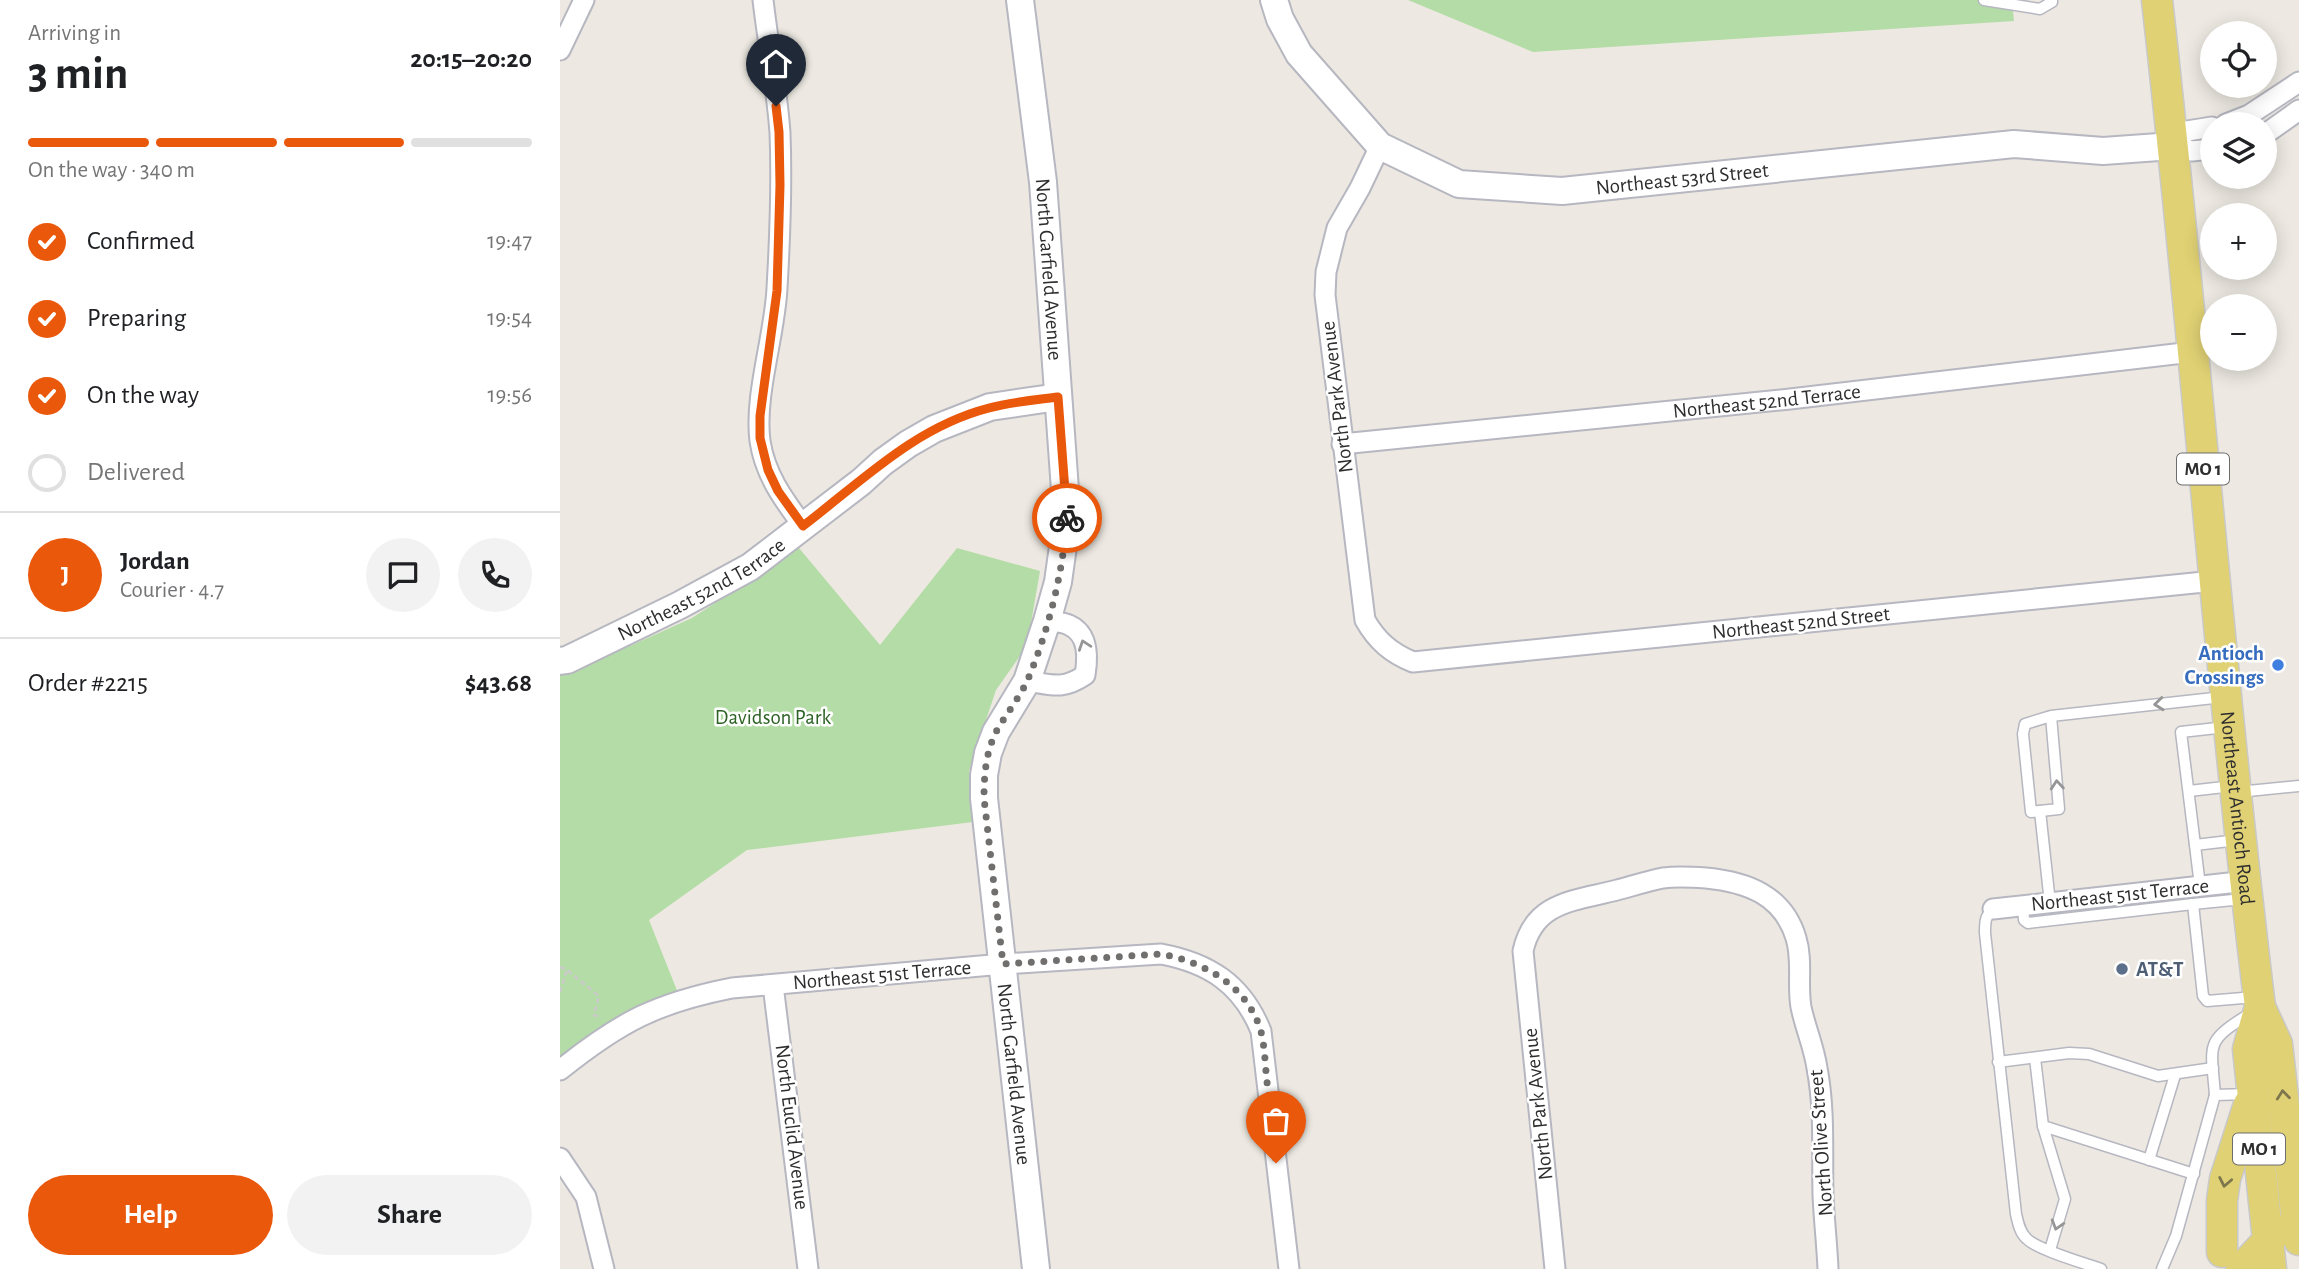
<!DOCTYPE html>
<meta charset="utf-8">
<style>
body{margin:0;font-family:"Alegreya Sans",sans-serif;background:#f2f2f2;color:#202124;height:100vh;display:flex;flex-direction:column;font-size:26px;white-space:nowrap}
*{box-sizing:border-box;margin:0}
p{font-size:23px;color:#757577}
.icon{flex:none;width:38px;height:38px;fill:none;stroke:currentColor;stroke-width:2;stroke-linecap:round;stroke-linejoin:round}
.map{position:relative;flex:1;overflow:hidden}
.drawer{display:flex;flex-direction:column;background:#fff;width:560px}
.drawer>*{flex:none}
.fabs{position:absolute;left:1640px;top:21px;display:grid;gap:14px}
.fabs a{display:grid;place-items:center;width:77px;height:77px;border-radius:50%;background:#fff;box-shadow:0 4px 18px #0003;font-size:35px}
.pin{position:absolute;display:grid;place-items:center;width:60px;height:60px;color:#fff;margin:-72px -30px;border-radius:50% 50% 50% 0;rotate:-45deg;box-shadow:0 0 7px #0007}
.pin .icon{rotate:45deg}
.courier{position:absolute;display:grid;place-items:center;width:70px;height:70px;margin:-35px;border:5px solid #ea580c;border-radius:50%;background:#fff;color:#222;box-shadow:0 2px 9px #0007}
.headline em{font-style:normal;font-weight:600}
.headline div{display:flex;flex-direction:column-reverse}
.headline{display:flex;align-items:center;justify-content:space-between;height:119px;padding:0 28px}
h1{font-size:46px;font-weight:600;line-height:52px}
.bar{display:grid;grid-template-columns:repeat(4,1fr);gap:10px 7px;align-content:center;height:84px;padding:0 28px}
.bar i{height:9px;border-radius:5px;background:#e0e0e0}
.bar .selected{background:#ea580c}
.bar p{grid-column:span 4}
.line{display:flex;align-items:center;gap:18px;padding:0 28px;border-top:2px solid #e0e0e0}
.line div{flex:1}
.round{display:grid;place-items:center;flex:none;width:74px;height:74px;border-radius:37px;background:#f2f2f2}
ol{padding:0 28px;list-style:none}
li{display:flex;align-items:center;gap:21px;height:77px}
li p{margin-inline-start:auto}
li .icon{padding:7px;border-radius:50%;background:#ea580c;color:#fff;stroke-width:4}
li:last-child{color:#757577}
li i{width:38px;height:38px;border:4px solid #e0e0e0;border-radius:50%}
.button{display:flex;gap:14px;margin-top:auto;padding:14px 28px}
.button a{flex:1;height:80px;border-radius:42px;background:#ea580c;color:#fff;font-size:28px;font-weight:600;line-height:80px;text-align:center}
.button a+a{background:#f2f2f2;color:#202124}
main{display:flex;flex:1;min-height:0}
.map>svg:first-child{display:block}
.green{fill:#b4dca6}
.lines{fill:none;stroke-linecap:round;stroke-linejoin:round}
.lane-casing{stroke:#b6b7c0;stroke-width:13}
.street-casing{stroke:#b6b7c0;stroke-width:23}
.secondary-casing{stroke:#b6b7c0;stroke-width:30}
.primary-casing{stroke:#c9c9c9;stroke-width:33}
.path{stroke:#c9c9c9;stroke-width:2.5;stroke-dasharray:5 3.5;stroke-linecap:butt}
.lane{stroke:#fff;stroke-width:10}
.street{stroke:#fff;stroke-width:19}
.secondary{stroke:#fff;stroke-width:26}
.primary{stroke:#e0d174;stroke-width:30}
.oneway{stroke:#969696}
.oneway2{stroke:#7e774e}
.done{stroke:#716f6d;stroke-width:7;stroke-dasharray:0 12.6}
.route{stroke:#ea580c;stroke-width:9}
.shop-dot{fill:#3f7fe0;stroke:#fff;stroke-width:2.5}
.service-dot{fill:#5c6f8a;stroke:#fff;stroke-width:2.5}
.labels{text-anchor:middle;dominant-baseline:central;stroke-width:5;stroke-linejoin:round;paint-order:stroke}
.shield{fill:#fff;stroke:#6d6d6d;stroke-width:2}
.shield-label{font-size:19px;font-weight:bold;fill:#2e2e2e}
.street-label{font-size:21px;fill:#2e2e2e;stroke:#fff}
.shop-label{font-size:21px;font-weight:bold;fill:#366cbe;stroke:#fff;text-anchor:end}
.park-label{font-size:21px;fill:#2c6325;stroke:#fff}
.service-label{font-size:21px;font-weight:bold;fill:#4e5e75;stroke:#fff;text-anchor:start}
</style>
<main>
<section class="drawer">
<div class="headline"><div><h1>3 min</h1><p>Arriving in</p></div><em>20:15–20:20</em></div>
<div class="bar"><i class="selected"></i><i class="selected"></i><i class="selected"></i><i></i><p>On the way · 340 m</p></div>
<ol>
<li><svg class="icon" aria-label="check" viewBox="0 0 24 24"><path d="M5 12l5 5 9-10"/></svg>Confirmed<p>19:47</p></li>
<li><svg class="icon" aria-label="check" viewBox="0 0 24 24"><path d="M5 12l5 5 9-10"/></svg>Preparing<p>19:54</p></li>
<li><svg class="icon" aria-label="check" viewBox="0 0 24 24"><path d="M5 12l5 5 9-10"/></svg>On the way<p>19:56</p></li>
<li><i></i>Delivered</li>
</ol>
<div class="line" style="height:126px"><b class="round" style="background:#ea580c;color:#fff">J</b><div><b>Jordan</b><p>Courier · 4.7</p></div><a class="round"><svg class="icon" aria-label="chat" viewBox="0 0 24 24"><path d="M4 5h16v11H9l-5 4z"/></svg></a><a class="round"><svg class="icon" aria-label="phone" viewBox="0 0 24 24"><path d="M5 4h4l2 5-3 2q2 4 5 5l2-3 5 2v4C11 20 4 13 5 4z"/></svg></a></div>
<div class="line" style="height:91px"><div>Order #2215</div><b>$43.68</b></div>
<div class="button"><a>Help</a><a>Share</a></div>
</section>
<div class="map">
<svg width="1739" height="1269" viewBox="0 0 1739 1269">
<rect width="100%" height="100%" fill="#ede9e2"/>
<g class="green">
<polygon points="848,0 1452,0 1454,21 973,52"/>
<polygon points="239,548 320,645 397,548 480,571 467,646 436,690 409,771 413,822 187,850 89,920 118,993 31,1033 0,1056 0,672 32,663 132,618"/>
</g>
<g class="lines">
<defs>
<g id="lane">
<polyline points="1424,0 1480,9 1492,2 1492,0"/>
<polyline points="1491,716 1499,809 1471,812 1463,734 1465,724 1491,716 1663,697"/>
<polyline points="1666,727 1621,732 1635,845 1678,840"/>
<polyline points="1629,791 1673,786"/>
<polyline points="1678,792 1739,786"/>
<polyline points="1480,811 1490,903"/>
<polyline points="1635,845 1640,886"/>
<polyline points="1683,899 1633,904 1643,996 1647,1001 1695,997"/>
<polyline points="1463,906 1464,920 1468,923 1633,904"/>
<path d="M1433 909C1425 916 1425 922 1425 933L1456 1214C1458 1223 1460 1233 1467 1239 1478 1250 1524 1263 1541 1269"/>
<polyline points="1475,1058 1483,1126 1634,1174"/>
<polyline points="1438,1062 1509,1053 1529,1054 1598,1076 1653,1068"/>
<path d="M1655 1095C1651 1043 1644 1042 1691 1013"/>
<polyline points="1483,1126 1505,1199 1490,1250"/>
<polyline points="1589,1160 1615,1075"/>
<polyline points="1602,1269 1616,1236 1655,1095 1690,1094"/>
</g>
<g id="street">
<path d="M203 0C208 44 217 89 220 133 222 184 220 237 217 288 215 335 194 395 200 441 205 475 224 500 243 526"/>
<polyline points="0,50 24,0"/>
<polyline points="1666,124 1689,115 1739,82"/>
<polyline points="1652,127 1627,131 1613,146 1632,151 1652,149"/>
<polyline points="1704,135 1739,110"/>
<path d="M820 146 800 188 777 228 766 272 765 295 805 620C817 641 831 653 853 662L1654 581"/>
<path id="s1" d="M782 444 1230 399 1632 352"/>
<path d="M467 681C492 685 503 690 525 675 528 657 529 634 509 625 503 622 494 622 487 621"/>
<polyline points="1433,909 1687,881"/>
<polyline points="213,985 248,1269"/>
<path d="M0 1070C60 1022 96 1003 172 988L443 964 601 954C649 963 682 984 701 1031L729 1269"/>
<polyline points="0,1158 26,1197 44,1269"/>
<path d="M995 1269 963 951C974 901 1015 901 1057 890 1072 886 1088 881 1103 878 1117 876 1132 877 1146 878 1187 882 1223 895 1236 938 1243 961 1237 984 1241 1007 1245 1027 1254 1047 1257 1068 1265 1110 1262 1153 1263 1195 1264 1220 1267 1244 1268 1269"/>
</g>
<g id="secondary">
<path id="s2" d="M460 0 483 182 507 518 498 582 487 621 467 681 436 732 428 753 424 775V798L476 1269"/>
<path id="s3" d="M714 0 720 19 739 54 820 146 899 184 1002 191 1454 144 1543 151 1613 146"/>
<path id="s4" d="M0 661 7 660 120 605 190 567 301 482 323 462 348 444 374 429 430 407 498 397"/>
</g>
<g id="primary">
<path id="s5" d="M1597 0C1635 335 1659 672 1700 1007L1688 1049 1711 1269"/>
<polyline points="1700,1007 1717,1044 1739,1240"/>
<polyline points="1662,1252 1662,1201 1665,1179 1689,1104"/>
<polyline points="1681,1269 1717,1231"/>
</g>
</defs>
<use href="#lane" class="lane-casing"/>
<use href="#street" class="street-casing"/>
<use href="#secondary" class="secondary-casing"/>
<use href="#primary" class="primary-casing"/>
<g class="path">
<polyline points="0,967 7,970 39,996 34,1015 42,1017"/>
<polyline points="0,992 7,970"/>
</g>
<use href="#lane" class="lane"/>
<use href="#street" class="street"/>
<use href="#secondary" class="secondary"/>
<use href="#primary" class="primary"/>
</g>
<defs><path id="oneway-chevron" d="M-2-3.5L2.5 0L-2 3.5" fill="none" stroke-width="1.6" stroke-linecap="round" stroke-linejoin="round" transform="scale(1.75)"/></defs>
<g class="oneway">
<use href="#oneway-chevron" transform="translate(524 645) rotate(-109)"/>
<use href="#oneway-chevron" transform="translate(1599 704) rotate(174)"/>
<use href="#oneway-chevron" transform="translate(1497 785) rotate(-95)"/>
<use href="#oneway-chevron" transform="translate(1497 1225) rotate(107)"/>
</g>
<g class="oneway2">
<use href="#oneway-chevron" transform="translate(1723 1095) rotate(-96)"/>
<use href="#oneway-chevron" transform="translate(1665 1182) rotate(101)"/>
</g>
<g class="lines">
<path class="done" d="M507 518C503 572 489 629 468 679 460 697 447 713 437 730 426 751 424 774 424 798L443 964 601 954C643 962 685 984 700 1028 705 1045 705 1065 707 1082 710 1109 713 1136 716 1163"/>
<path class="route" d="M216 106 219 132 220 185 217 291 200 416V438L208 470 218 491 243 526C302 481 355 427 429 408 451 402 475 400 498 397L507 518"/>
</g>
<circle class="shop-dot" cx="1718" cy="665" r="7"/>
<circle class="service-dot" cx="1562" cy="969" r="7"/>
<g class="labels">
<g class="shield">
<rect x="1617" y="453.5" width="52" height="31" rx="5"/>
<rect x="1673" y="1133.5" width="52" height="31" rx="5"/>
</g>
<g class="shield-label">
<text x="1643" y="469">MO 1</text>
<text x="1699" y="1149">MO 1</text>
</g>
<g class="street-label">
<text stroke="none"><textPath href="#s3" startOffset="494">Northeast 53rd Street</textPath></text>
<text stroke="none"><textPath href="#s2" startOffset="271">North Garfield Avenue</textPath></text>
<text transform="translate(777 397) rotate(-97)">North Park Avenue</text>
<text stroke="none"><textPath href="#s1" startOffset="427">Northeast 52nd Terrace</textPath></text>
<text stroke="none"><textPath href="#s4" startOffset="159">Northeast 52nd Terrace</textPath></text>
<text transform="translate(1241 623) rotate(-6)">Northeast 52nd Street</text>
<text stroke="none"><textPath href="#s5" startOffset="812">Northeast Antioch Road</textPath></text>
<text transform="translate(1560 895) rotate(-6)">Northeast 51st Terrace</text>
<text transform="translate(322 975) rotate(-5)">Northeast 51st Terrace</text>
<text stroke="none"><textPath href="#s2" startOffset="1094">North Garfield Avenue</textPath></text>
<text transform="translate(978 1104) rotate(-96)">North Park Avenue</text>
<text transform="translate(232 1127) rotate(83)">North Euclid Avenue</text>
<text transform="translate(1261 1143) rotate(-94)">North Olive Street</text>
</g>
<g class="shop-label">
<text x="1704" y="653">Antioch<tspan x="1704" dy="24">Crossings</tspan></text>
</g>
<g class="park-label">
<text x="213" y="717">Davidson Park</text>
</g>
<g class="service-label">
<text x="1576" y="969">AT&amp;T</text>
</g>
</g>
</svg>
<div class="fabs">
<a><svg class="icon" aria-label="locate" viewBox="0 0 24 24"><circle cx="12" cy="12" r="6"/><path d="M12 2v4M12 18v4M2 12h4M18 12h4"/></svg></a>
<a><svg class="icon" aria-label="layers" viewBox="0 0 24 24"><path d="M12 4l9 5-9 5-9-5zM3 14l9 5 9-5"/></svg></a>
<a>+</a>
<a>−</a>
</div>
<div class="pin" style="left:716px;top:1163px;background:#ea580c"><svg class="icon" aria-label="bag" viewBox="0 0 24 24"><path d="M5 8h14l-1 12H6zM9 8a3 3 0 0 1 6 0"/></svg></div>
<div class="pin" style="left:216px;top:106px;background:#1f2937"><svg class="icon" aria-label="home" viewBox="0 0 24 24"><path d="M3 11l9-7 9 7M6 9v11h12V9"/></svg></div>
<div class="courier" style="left:507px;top:518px"><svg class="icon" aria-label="bike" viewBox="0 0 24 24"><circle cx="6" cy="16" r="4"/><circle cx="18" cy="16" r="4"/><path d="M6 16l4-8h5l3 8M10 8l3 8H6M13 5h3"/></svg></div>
</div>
</main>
